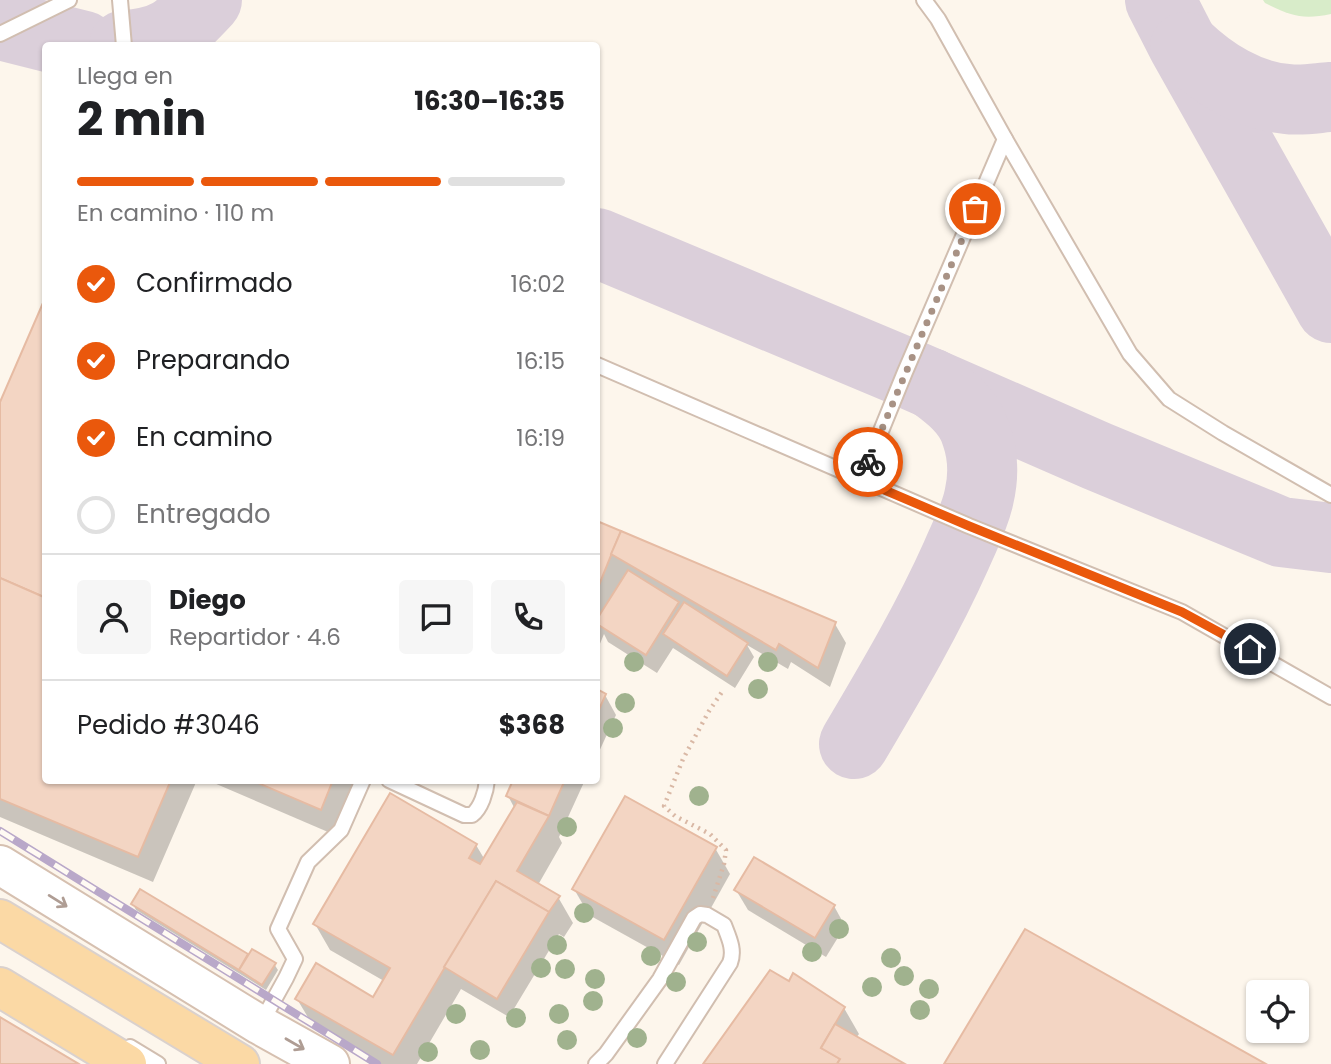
<!DOCTYPE html>
<html lang="es">
<meta charset="utf-8">
<style>
body{margin:0;font-family:Poppins,sans-serif;background:#f6f6f6;color:#202124;height:100vh;display:flex;flex-direction:column;font-size:26px;white-space:nowrap}
*{box-sizing:border-box;margin:0}
p{font-size:23px;color:#757577}
.icon{flex:none;width:38px;height:38px;fill:none;stroke:currentColor;stroke-width:2;stroke-linecap:round;stroke-linejoin:round}
.map{position:relative;flex:1;overflow:hidden}
.drawer{position:absolute;left:42px;top:42px;width:558px;height:742px;display:flex;flex-direction:column;background:#fff;border-radius:7px;box-shadow:0 2px 5px #0004}
.drawer>*{flex:none}
.buttons{position:absolute;left:1246px;top:980px;display:grid;gap:14px}
.buttons a{display:grid;place-items:center;width:63px;height:63px;border-radius:7px;background:#fff;box-shadow:0 2px 5px #0004;font-size:35px}
.pin{position:absolute;display:grid;place-items:center;width:60px;height:60px;color:#fff;margin:-30px;border:4px solid #fff;border-radius:50%;box-shadow:0 2px 7px #0007}
.courier{position:absolute;display:grid;place-items:center;width:70px;height:70px;margin:-35px;border:5px solid #ea580c;border-radius:50%;background:#fff;color:#222;box-shadow:0 2px 9px #0007}
.head em{font-style:normal;font-weight:700}
.head div{display:flex;flex-direction:column-reverse}
.head{display:flex;align-items:center;justify-content:space-between;height:119px;padding:0 35px}
h1{font-size:46px;font-weight:700;line-height:52px}
.bar{display:grid;grid-template-columns:repeat(4,1fr);gap:10px 7px;align-content:center;height:84px;padding:0 35px}
.bar i{height:9px;border-radius:5px;background:#e0e0e0}
.bar .selected{background:#ea580c}
.bar p{grid-column:span 4}
.line{display:flex;align-items:center;gap:18px;padding:0 35px;border-top:2px solid #e0e0e0}
.line div{flex:1}
.round{display:grid;place-items:center;flex:none;width:74px;height:74px;border-radius:7px;background:#f6f6f6}
ol{padding:0 35px;list-style:none}
li{display:flex;align-items:center;gap:21px;height:77px}
li p{margin-inline-start:auto}
li .icon{padding:7px;border-radius:50%;background:#ea580c;color:#fff;stroke-width:4}
li:last-child{color:#757577}
li i{width:38px;height:38px;border:4px solid #e0e0e0;border-radius:50%}
.map>svg:first-child{display:block}
.green{fill:#d8ecc9}
.shadow{fill:#0003}
.lines{fill:none;stroke-linecap:round;stroke-linejoin:round}
.taxiway{stroke:#dbcfda;stroke-width:70}
.building{fill:#f3d5c3;stroke:#e6bba3;stroke-width:2}
.lane-casing{stroke:#d1beb0;stroke-width:18}
.secondary-casing{stroke:#d6c0b0;stroke-width:42}
.primary-casing{stroke:#dad1cd;stroke-width:42}
.path{stroke:#d9b8a5;stroke-width:4.5;stroke-dasharray:2 5;stroke-linecap:butt}
.lane{stroke:#fff;stroke-width:14}
.secondary{stroke:#fff;stroke-width:38}
.primary{stroke:#fbd9a5;stroke-width:38}
.rail-casing{stroke:#b9a8c9;stroke-width:8}
.rail{stroke:#fffaf3;stroke-width:5;stroke-dasharray:16;stroke-linecap:butt}
.tree{fill:#a0b28e}
.oneway{stroke:#af9d94}
.done{stroke:#a89285;stroke-width:7;stroke-dasharray:0 12.6}
.route{stroke:#ea580c;stroke-width:9}
</style>
<div class="map">
<svg width="1331" height="1064" viewBox="0 0 1331 1064">
<rect width="100%" height="100%" fill="#fdf6ec"/>
<path class="green" d="M1263 0H1331V14C1303 20 1290 16 1265 3Z"/>
<g class="shadow">
<polygon points="0,406 46,780 197,780 153,882 0,817"/>
<polygon points="597,523 835,624 846,643 830,687 791,662 788,669 747,645 754,657 735,688 673,648 657,673 608,642 604,634 597,651"/>
<polygon points="597,691 605,695 616,715 597,756"/>
<polygon points="207,780 359,780 335,835"/>
<polygon points="515,780 585,780 559,837 562,843 538,885 558,897 573,923 564,937 559,934 509,1017 461,989 417,1064 381,1064 312,1024 297,999 374,999 384,981 330,950 315,924 476,845 485,860 515,809 508,796"/>
<polygon points="715,848 730,874 679,965 589,915 574,889"/>
<polygon points="736,890 834,906 845,926 826,957 748,910"/>
<polygon points="141,891 249,957 274,964 278,970 266,990 136,910 133,904"/>
<polygon points="844,1008 859,1034 856,1038 901,1064 705,1064"/>
</g>
<g class="lines">
<g class="taxiway">
<polyline points="1160,0 1183,45 1331,308"/>
<polyline points="0,25 84,46"/>
<path d="M124 45C167 42 178 31 207 0"/>
<path d="M1185 47C1212 73 1248 96 1287 99 1301 101 1317 98 1331 97"/>
<polyline points="597,243 905,372 1097,456 1281,532 1331,538"/>
<path d="M854 744C890 683 927 621 956 556 964 537 975 517 979 497 984 476 983 454 976 434 969 411 949 396 931 383"/>
</g>
</g>
<g class="building">
<polygon points="46,296 46,598 0,578 0,402"/>
<polygon points="597,521 621,531 597,590"/>
<polygon points="621,531 836,622 818,668 779,644 776,650 611,554"/>
<polygon points="628,570 679,602 646,655 597,624 597,619"/>
<polygon points="0,578 46,598 46,780 171,780 138,857 0,799"/>
<polygon points="684,602 748,643 727,676 663,634"/>
<polygon points="597,689 606,694 597,714"/>
<polygon points="251,780 333,780 321,810"/>
<polygon points="513,780 565,780 549,816 506,796"/>
<polygon points="390,793 477,844 469,858 480,864 517,802 549,816 517,871 560,896 549,912 496,881 393,1055 295,999 316,963 373,997 390,968 313,924"/>
<polygon points="625,796 717,847 664,940 572,889"/>
<polygon points="754,857 835,905 815,938 734,890"/>
<polygon points="496,881 549,912 497,999 444,967"/>
<polygon points="140,889 248,954 239,970 131,904"/>
<polygon points="1025,929 1266,1064 944,1064"/>
<polygon points="252,949 276,963 262,985 239,970"/>
<polygon points="770,970 789,981 793,973 845,1007 821,1048 840,1059 837,1064 703,1064"/>
<polygon points="0,1017 79,1064 0,1064"/>
<polygon points="835,1024 905,1064 837,1064 840,1059 821,1048"/>
</g>
<g class="lines">
<defs>
<g id="lane">
<polyline points="120,0 124,46"/>
<polyline points="924,0 938,19 1005,139 1130,354 1169,399 1223,433 1331,495"/>
<polyline points="0,34 69,0"/>
<polyline points="597,365 969,526 1182,612 1331,697"/>
<polyline points="861,480 905,372 1005,139"/>
<path d="M389 780 464 815H472C481 808 486 792 487 780"/>
<polyline points="260,1025 286,978 295,959 278,929 308,862 341,830 363,780"/>
<polyline points="130,1047 158,1064"/>
<path d="M596 1064 606 1054 660 979 694 918 700 914 707 915 724 925C729 938 735 950 730 963L665 1064"/>
</g>
<polyline id="secondary" points="0,865 260,1025 330,1064"/>
<g id="primary">
<polyline points="0,919 240,1064"/>
<polyline points="0,987 127,1064"/>
</g>
</defs>
<use href="#lane" class="lane-casing"/>
<use href="#secondary" class="secondary-casing"/>
<use href="#primary" class="primary-casing"/>
<polyline class="path" points="713,898 724,864 726,850 710,834 675,816 664,806 683,759 709,711 724,689"/>
<use href="#lane" class="lane"/>
<use href="#secondary" class="secondary"/>
<use href="#primary" class="primary"/>
<defs>
<polyline id="rail" points="0,831 377,1064"/>
</defs>
<use href="#rail" class="rail-casing"/>
<use href="#rail" class="rail"/>
</g>
<g class="tree">
<circle cx="634" cy="662" r="10"/>
<circle cx="768" cy="662" r="10"/>
<circle cx="758" cy="689" r="10"/>
<circle cx="625" cy="703" r="10"/>
<circle cx="613" cy="728" r="10"/>
<circle cx="699" cy="796" r="10"/>
<circle cx="567" cy="827" r="10"/>
<circle cx="584" cy="913" r="10"/>
<circle cx="839" cy="929" r="10"/>
<circle cx="697" cy="942" r="10"/>
<circle cx="557" cy="945" r="10"/>
<circle cx="812" cy="952" r="10"/>
<circle cx="651" cy="956" r="10"/>
<circle cx="891" cy="958" r="10"/>
<circle cx="541" cy="968" r="10"/>
<circle cx="565" cy="969" r="10"/>
<circle cx="904" cy="976" r="10"/>
<circle cx="595" cy="979" r="10"/>
<circle cx="676" cy="982" r="10"/>
<circle cx="872" cy="987" r="10"/>
<circle cx="929" cy="989" r="10"/>
<circle cx="593" cy="1001" r="10"/>
<circle cx="920" cy="1010" r="10"/>
<circle cx="456" cy="1014" r="10"/>
<circle cx="559" cy="1014" r="10"/>
<circle cx="516" cy="1018" r="10"/>
<circle cx="637" cy="1038" r="10"/>
<circle cx="567" cy="1040" r="10"/>
<circle cx="480" cy="1050" r="10"/>
<circle cx="428" cy="1052" r="10"/>
</g>
<defs><path id="oneway-shaft" d="M-6 0H5M1.5-3L5.5 0L1.5 3" fill="none" stroke-width="1.6" stroke-linecap="round" stroke-linejoin="round" transform="scale(1.75)"/></defs>
<g class="oneway">
<use href="#oneway-shaft" transform="translate(58 901) rotate(32)"/>
<use href="#oneway-shaft" transform="translate(295 1044) rotate(30)"/>
</g>
<g class="lines">
<polyline class="done" points="868,462 975,209"/>
<polyline class="route" points="868,462 861,480 969,526 1182,612 1250,649"/>
</g>
</svg>
<div class="buttons">
<a><svg class="icon" aria-label="locate" viewBox="0 0 24 24"><circle cx="12" cy="12" r="6"/><path d="M12 2v4M12 18v4M2 12h4M18 12h4"/></svg></a>
</div>
<div class="pin" style="left:975px;top:209px;background:#ea580c"><svg class="icon" aria-label="bag" viewBox="0 0 24 24"><path d="M5 8h14l-1 12H6zM9 8a3 3 0 0 1 6 0"/></svg></div>
<div class="pin" style="left:1250px;top:649px;background:#1f2937"><svg class="icon" aria-label="home" viewBox="0 0 24 24"><path d="M3 11l9-7 9 7M6 9v11h12V9"/></svg></div>
<div class="courier" style="left:868px;top:462px"><svg class="icon" aria-label="bike" viewBox="0 0 24 24"><circle cx="6" cy="16" r="4"/><circle cx="18" cy="16" r="4"/><path d="M6 16l4-8h5l3 8M10 8l3 8H6M13 5h3"/></svg></div>
<section class="drawer">
<div class="head"><div><h1>2 min</h1><p>Llega en</p></div><em>16:30–16:35</em></div>
<div class="bar"><i class="selected"></i><i class="selected"></i><i class="selected"></i><i></i><p>En camino · 110 m</p></div>
<ol>
<li><svg class="icon" aria-label="check" viewBox="0 0 24 24"><path d="M5 12l5 5 9-10"/></svg>Confirmado<p>16:02</p></li>
<li><svg class="icon" aria-label="check" viewBox="0 0 24 24"><path d="M5 12l5 5 9-10"/></svg>Preparando<p>16:15</p></li>
<li><svg class="icon" aria-label="check" viewBox="0 0 24 24"><path d="M5 12l5 5 9-10"/></svg>En camino<p>16:19</p></li>
<li><i></i>Entregado</li>
</ol>
<div class="line" style="height:126px"><a class="round"><svg class="icon" aria-label="person" viewBox="0 0 24 24"><circle cx="12" cy="8" r="4"/><path d="M4 21q1-7 8-7t8 7"/></svg></a><div><b>Diego</b><p>Repartidor · 4.6</p></div><a class="round"><svg class="icon" aria-label="chat" viewBox="0 0 24 24"><path d="M4 5h16v11H9l-5 4z"/></svg></a><a class="round"><svg class="icon" aria-label="phone" viewBox="0 0 24 24"><path d="M5 4h4l2 5-3 2q2 4 5 5l2-3 5 2v4C11 20 4 13 5 4z"/></svg></a></div>
<div class="line" style="height:91px"><div>Pedido #3046</div><b>$368</b></div>
</section>
</div>
